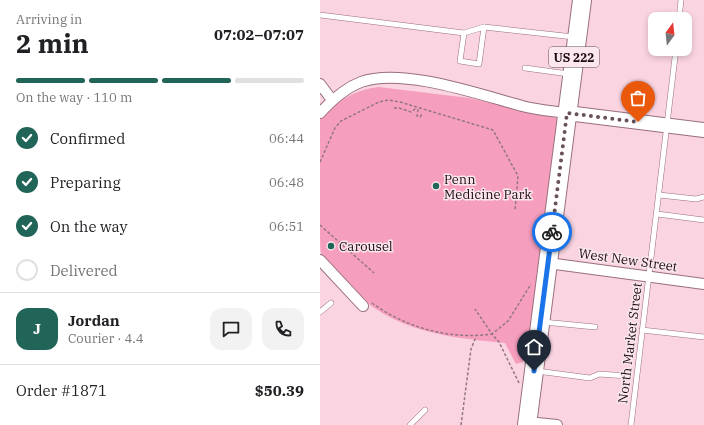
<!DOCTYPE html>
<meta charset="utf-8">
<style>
body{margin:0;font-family:"IBM Plex Serif",serif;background:#f2f2f2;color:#202124;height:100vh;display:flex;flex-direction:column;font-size:15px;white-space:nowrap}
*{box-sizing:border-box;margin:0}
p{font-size:13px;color:#757577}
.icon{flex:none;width:22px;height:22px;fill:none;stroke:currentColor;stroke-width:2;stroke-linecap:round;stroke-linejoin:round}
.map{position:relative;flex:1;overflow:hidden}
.side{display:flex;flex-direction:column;background:#fff;width:320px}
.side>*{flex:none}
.needle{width:26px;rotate:15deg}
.fabs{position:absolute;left:328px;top:12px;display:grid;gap:8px}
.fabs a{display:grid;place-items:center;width:44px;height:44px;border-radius:8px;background:#fff;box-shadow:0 2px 6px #0003;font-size:20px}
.pin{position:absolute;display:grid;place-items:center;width:34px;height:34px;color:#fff;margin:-41px -17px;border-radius:50% 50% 50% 0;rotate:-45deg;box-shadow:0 0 4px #0007}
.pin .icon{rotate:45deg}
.courier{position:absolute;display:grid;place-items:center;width:40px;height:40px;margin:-20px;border:3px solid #1a73e8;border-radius:50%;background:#fff;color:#222;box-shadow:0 1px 5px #0007}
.summary em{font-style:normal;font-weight:700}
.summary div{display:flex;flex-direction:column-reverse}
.summary{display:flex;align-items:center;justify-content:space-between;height:68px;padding:0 16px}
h1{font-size:26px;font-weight:700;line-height:30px}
.bar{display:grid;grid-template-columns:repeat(4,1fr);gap:6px 4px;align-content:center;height:48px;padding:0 16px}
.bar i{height:5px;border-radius:3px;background:#e0e0e0}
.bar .on{background:#206557}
.bar p{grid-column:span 4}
.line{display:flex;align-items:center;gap:10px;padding:0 16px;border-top:1px solid #e0e0e0}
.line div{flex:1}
.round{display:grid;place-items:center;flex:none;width:42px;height:42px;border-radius:12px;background:#f2f2f2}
ol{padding:0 16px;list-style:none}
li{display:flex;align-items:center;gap:12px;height:44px}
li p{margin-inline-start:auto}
li .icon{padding:4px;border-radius:50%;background:#206557;color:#fff;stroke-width:4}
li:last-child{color:#757577}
li i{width:22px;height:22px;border:2px solid #e0e0e0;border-radius:50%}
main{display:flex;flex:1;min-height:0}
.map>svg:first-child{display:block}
.green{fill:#f69ebe}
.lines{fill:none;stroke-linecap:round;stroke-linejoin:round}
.lane-casing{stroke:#996f7d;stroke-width:6}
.street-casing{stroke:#996f7d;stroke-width:12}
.secondary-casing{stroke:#996f7d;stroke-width:16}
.highway-casing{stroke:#996f7d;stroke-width:20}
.path{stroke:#927781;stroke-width:1.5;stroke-dasharray:3 2;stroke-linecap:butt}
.lane{stroke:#fff;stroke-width:5}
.street{stroke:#fff;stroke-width:10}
.secondary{stroke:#fff;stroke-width:14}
.highway{stroke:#fff;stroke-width:18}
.done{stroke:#68515a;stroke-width:4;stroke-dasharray:0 7.2}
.route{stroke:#1a73e8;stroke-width:5}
.poi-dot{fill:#206557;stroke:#fbe7ed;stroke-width:1.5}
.labels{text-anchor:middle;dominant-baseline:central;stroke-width:3;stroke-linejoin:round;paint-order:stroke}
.shield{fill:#fbe7ed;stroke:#5e4d53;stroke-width:1}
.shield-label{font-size:12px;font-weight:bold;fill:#1a0b11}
.poi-label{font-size:13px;fill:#1a0b11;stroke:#fbe7ed;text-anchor:start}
.street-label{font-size:13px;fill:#1a0b11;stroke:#fbe7ed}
</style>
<main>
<section class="side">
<div class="summary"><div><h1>2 min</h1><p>Arriving in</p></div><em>07:02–07:07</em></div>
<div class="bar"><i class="on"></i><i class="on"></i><i class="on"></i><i></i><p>On the way · 110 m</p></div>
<ol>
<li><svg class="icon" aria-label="check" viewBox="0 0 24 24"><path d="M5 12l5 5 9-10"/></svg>Confirmed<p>06:44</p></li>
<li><svg class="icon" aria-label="check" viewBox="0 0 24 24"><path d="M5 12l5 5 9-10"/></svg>Preparing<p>06:48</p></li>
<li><svg class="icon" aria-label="check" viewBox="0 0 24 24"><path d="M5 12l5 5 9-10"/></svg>On the way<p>06:51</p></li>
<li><i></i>Delivered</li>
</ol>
<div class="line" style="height:72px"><b class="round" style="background:#206557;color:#fff">J</b><div><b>Jordan</b><p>Courier · 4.4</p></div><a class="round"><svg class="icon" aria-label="chat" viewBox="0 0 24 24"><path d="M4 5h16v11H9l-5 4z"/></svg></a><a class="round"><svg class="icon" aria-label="phone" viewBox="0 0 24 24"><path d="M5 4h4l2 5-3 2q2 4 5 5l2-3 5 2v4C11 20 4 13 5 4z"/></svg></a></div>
<div class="line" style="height:52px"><div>Order #1871</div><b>$50.39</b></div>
</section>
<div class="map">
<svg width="384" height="425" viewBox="0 0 384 425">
<rect width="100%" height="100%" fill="#fad4e1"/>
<path class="green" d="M59 87 149 98 241 119 211 341 206 342 203 362 196 364 185 343C118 337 63 329 18 275 13 268 4 261 1 253 0 247 0 233 0 226 0 191 0 155 0 119 15 102 36 89 59 87Z"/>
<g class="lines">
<defs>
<g id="lane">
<polyline points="0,15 144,33 140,61 159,64 164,27 144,33"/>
<polyline points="359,19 361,0"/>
<polyline points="164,27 254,37"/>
<polyline points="205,68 249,74"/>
<polyline points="339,195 376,199 384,197"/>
<polyline points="337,214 384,220"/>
<polyline points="0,312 11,303"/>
<polyline points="223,322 275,327"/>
<polyline points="322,330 384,337"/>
<polyline points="217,371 270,378 279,374 308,376"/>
<polyline points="90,425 105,410"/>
<polyline points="311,425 356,49"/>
</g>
<g id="street">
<polyline points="0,84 12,100"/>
<path d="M0 113C11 101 25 88 41 82 82 67 161 95 202 106 217 110 232 111 247 113"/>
<polyline points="0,260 43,306"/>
<polyline points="228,263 384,284"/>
<polyline points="207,422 237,425"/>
</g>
<polyline id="secondary" points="247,113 384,130"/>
<polyline id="highway" points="207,425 262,0"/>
</defs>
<use href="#lane" class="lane-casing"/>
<use href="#street" class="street-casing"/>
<use href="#secondary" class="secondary-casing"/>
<use href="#highway" class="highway-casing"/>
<g class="path">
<polyline points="74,108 79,108 91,112 95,109 98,110 97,116 100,117 102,114"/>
<polyline points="0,162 15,128 21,121 59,102 68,100 80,102 173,130 198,176 195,210"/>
<polyline points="0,225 54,273"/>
<path d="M52 303C86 328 131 340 172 334L155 309"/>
<polyline points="199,383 179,342 172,334 188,321 211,284"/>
<polyline points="141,425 151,349 156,337"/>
</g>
<use href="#lane" class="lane"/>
<use href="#street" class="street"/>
<use href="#secondary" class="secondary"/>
<use href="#highway" class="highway"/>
</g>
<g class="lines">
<polyline class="done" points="232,232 247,113 318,122"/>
<polyline class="route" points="214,371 232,232"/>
</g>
<g class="poi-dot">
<circle cx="116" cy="186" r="4"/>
<circle cx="11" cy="246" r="4"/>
</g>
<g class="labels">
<rect class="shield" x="229" y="47" width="50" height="20" rx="3"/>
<g class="shield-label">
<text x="254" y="57">US 222</text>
</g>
<g class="poi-label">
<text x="124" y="179">Penn<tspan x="124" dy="15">Medicine Park</tspan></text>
<text x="19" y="246">Carousel</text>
</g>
<g class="street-label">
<text transform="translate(308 260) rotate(8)">West New Street</text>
<text transform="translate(310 343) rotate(-83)">North Market Street</text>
</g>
</g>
</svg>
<div class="fabs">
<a><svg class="needle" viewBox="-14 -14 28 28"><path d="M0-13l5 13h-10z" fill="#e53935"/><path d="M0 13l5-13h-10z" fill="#757577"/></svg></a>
</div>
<div class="pin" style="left:318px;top:122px;background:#ea580c"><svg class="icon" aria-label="bag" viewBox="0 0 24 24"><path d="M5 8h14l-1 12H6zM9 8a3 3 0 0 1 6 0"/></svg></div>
<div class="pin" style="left:214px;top:371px;background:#1f2937"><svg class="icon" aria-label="home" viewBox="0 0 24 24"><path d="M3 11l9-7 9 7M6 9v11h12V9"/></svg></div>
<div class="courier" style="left:232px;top:232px"><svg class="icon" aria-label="bike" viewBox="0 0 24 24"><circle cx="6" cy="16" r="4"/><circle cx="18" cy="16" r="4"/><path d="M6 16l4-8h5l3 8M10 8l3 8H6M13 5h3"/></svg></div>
</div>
</main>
